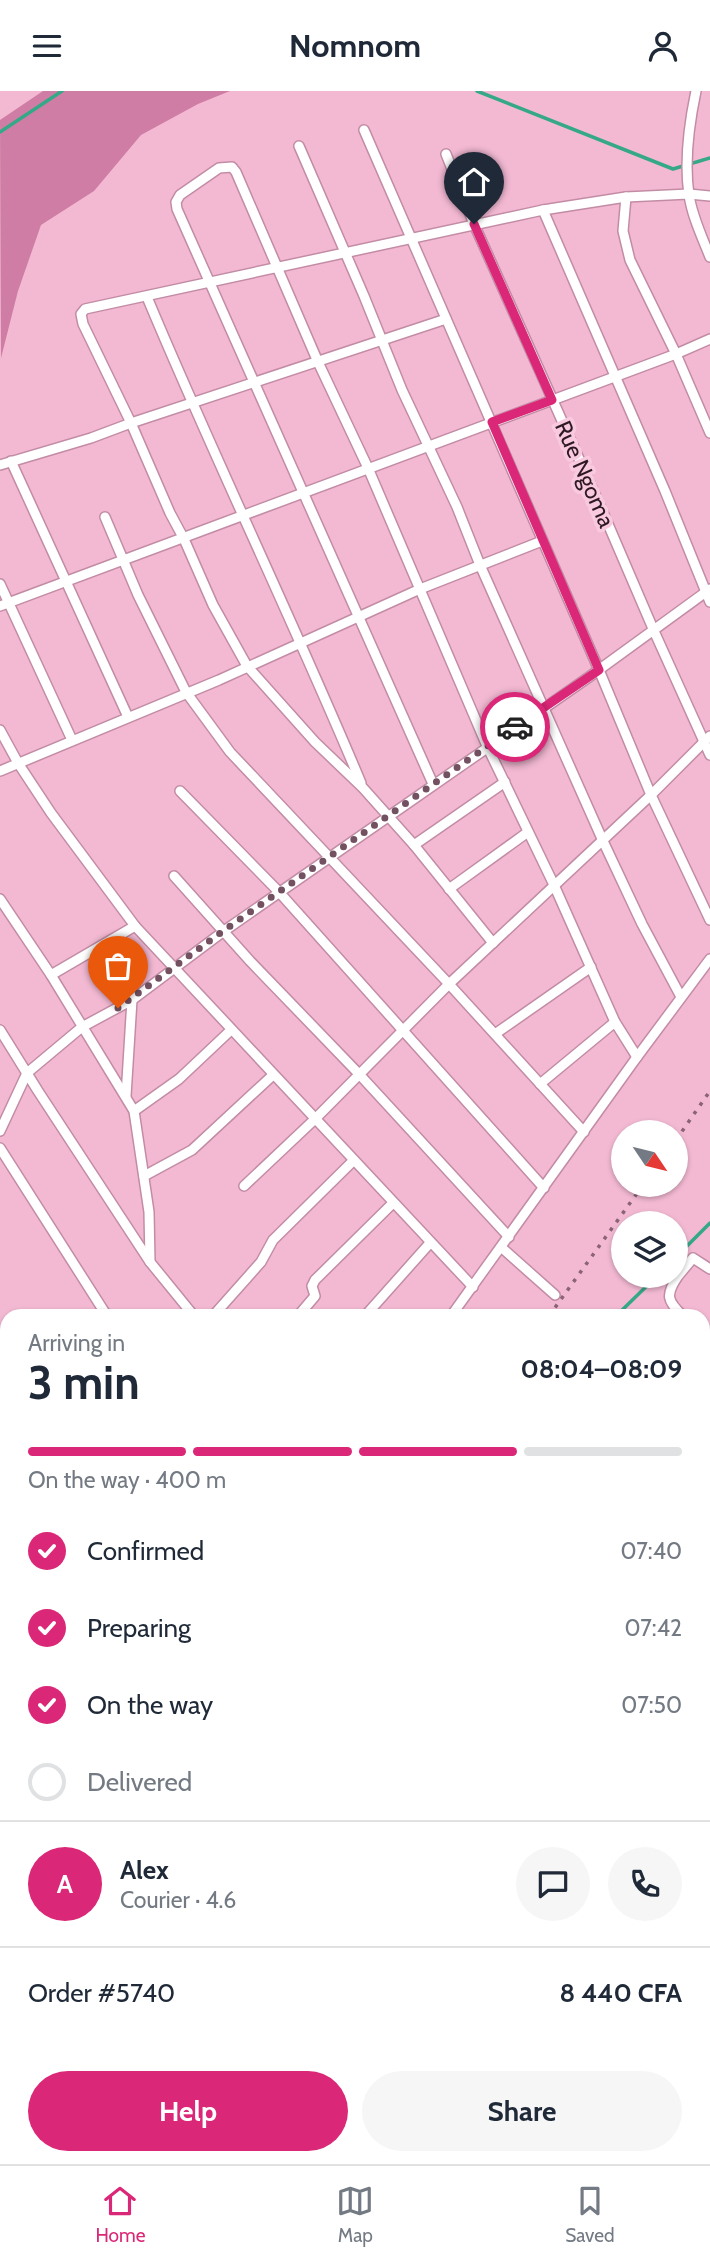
<!DOCTYPE html>
<meta charset="utf-8">
<style>
body{margin:0;font-family:Cabin,sans-serif;background:#f6f6f7;color:#1f2937;height:100vh;display:flex;flex-direction:column;font-size:26px;white-space:nowrap}
*{box-sizing:border-box;margin:0}
p{font-size:23px;color:#747a83}
.icon{flex:none;width:38px;height:38px;fill:none;stroke:currentColor;stroke-width:2;stroke-linecap:round;stroke-linejoin:round}
.map{position:relative;flex:1;overflow:hidden}
.drawer{position:absolute;left:0px;top:1218px;width:710px;height:856px;display:flex;flex-direction:column;background:#fff;border-radius:21px 21px 0 0;box-shadow:0 2px 5px #0004}
.drawer>*{flex:none}
.needle{width:46px;rotate:125deg}
.controls{position:absolute;left:611px;top:1029px;display:grid;gap:14px}
.controls a{display:grid;place-items:center;width:77px;height:77px;border-radius:50%;background:#fff;box-shadow:0 2px 5px #0004;font-size:35px}
.pin{position:absolute;display:grid;place-items:center;width:60px;height:60px;color:#fff;margin:-72px -30px;border-radius:50% 50% 50% 0;rotate:-45deg;box-shadow:0 0 7px #0007}
.pin .icon{rotate:45deg}
.courier{position:absolute;display:grid;place-items:center;width:70px;height:70px;margin:-35px;border:5px solid #db2777;border-radius:50%;background:#fff;color:#222;box-shadow:0 2px 9px #0007}
.head em{font-style:normal;font-weight:700}
.head div{display:flex;flex-direction:column-reverse}
.head{display:flex;align-items:center;justify-content:space-between;height:119px;padding:0 28px}
h1{font-size:46px;font-weight:700;line-height:52px}
.bar{display:grid;grid-template-columns:repeat(4,1fr);gap:10px 7px;align-content:center;height:84px;padding:0 28px}
.bar i{height:9px;border-radius:5px;background:#e0e1e3}
.bar .on{background:#db2777}
.bar p{grid-column:span 4}
.line{display:flex;align-items:center;gap:18px;padding:0 28px;border-top:2px solid #e0e1e3}
.line div{flex:1}
.round{display:grid;place-items:center;flex:none;width:74px;height:74px;border-radius:37px;background:#f6f6f7}
ol{padding:0 28px;list-style:none}
li{display:flex;align-items:center;gap:21px;height:77px}
li p{margin-inline-start:auto}
li .icon{padding:7px;border-radius:50%;background:#db2777;color:#fff;stroke-width:4}
li:last-child{color:#747a83}
li i{width:38px;height:38px;border:4px solid #e0e1e3;border-radius:50%}
.action{display:flex;gap:14px;margin-top:auto;padding:14px 28px}
.action a{flex:1;height:80px;border-radius:42px;background:#db2777;color:#fff;font-size:28px;font-weight:700;line-height:80px;text-align:center}
.action a+a{background:#f6f6f7;color:#1f2937}
header{display:flex;justify-content:space-between;align-items:center;height:91px;padding:0 28px;background:#fff;font-size:32px;font-weight:700}
.tab-bar{display:flex;justify-content:space-around;align-items:center;height:98px;border-top:2px solid #e0e1e3;background:#fff;font-size:19px;color:#747a83}
.tab-bar a{display:grid;justify-items:center;gap:4px}
.tab-bar .on{color:#db2777}
.map>svg:first-child{display:block}
.green{fill:#cf7da4}
.lines{fill:none;stroke-linecap:round;stroke-linejoin:round}
.stream{stroke:#35a888;stroke-width:3.5}
.river{stroke:#35a888;stroke-width:19}
.minor-casing{stroke:#c38ca5;stroke-width:12}
.secondary-casing{stroke:#c38ca5;stroke-width:16}
.minor{stroke:#fff;stroke-width:9}
.secondary{stroke:#e1e1bb;stroke-width:12}
.rail{stroke:#8a6375;stroke-width:3.5;stroke-dasharray:3.5 7;stroke-linecap:butt}
.done{stroke:#735161;stroke-width:7;stroke-dasharray:0 12.6}
.route{stroke:#db2777;stroke-width:9}
.labels{text-anchor:middle;dominant-baseline:central;stroke-width:7;stroke-linejoin:round;paint-order:stroke}
.street-label{font-size:23px;fill:#2e1923;stroke:#f9cadf}
</style>
<header><svg class="icon" aria-label="menu" viewBox="0 0 24 24"><path d="M4 6h16M4 12h16M4 18h16"/></svg>Nomnom<svg class="icon" aria-label="person" viewBox="0 0 24 24"><circle cx="12" cy="8" r="4"/><path d="M4 21q1-7 8-7t8 7"/></svg></header>
<div class="map">
<svg width="710" height="2073" viewBox="0 0 710 2073">
<rect width="100%" height="100%" fill="#f3b9d3"/>
<g class="green">
<polygon points="43,0 230,0 198,13 141,44 94,100 41,134 18,200 1,267 0,29"/>
<polygon points="7,1337 7,1532 0,1530 0,1338"/>
<polygon points="708,1753 710,1753 710,1901 704,1901 704,1761"/>
</g>
<g class="lines">
<g class="stream">
<polyline points="477,0 673,78 710,67"/>
<polyline points="0,41 62,0"/>
<polyline points="676,1166 710,1132"/>
<polyline points="616,1225 657,1185"/>
<polyline points="0,1430 7,1424"/>
<polyline points="704,1801 710,1800"/>
</g>
<polyline class="river" points="0,1354 7,1368"/>
<defs>
<g id="minor">
<path d="M696 0C689 33 684 70 689 104 692 125 702 146 710 166"/>
<polyline points="364,39 599,579 651,704 710,829"/>
<polyline points="299,55 364,205 402,299 457,416 480,474 603,750 642,833 681,906"/>
<polyline points="446,63 474,133 605,426 654,540 710,664"/>
<polyline points="626,106 623,140 630,169 676,263 710,342"/>
<polyline points="543,119 665,400 710,511"/>
<path d="M147 206C215 369 293 529 361 692"/>
<polyline points="11,370 128,626"/>
<polyline points="0,374 91,347 131,332 446,228"/>
<polyline points="105,426 138,504 186,601 230,661 449,893 584,1041"/>
<polyline points="0,493 72,649"/>
<polyline points="0,515 676,263 710,248"/>
<polyline points="0,639 18,672 51,722 135,835 473,1196"/>
<polyline points="0,680 219,589 420,498 542,450"/>
<polyline points="433,693 177,118 176,111 180,104 219,77 232,76 236,81 318,271 368,377 487,655 554,794 615,931 637,966"/>
<polyline points="180,700 279,801 544,1097"/>
<polyline points="414,754 505,691"/>
<polyline points="174,785 250,870 359,983 509,1146"/>
<polyline points="449,798 528,741"/>
<polyline points="0,808 51,884 134,1020 149,1121 150,1171"/>
<polyline points="493,852 414,754 363,697 315,651 247,575 213,514 184,448 170,422 131,332 83,233 81,223 85,218 543,119 626,106 689,103 710,105"/>
<polyline points="51,884 135,835"/>
<polyline points="0,939 38,1000 150,1171 194,1225"/>
<polyline points="495,943 591,876"/>
<polyline points="540,993 615,931"/>
<polyline points="126,1005 132,909"/>
<polyline points="134,1020 179,988 231,939"/>
<polyline points="0,1040 27,982 82,936 132,909 224,840 589,586 710,498"/>
<polyline points="0,1057 107,1225"/>
<polyline points="144,1085 192,1059 273,984"/>
<polyline points="244,1095 315,1028 449,893 651,704 710,645"/>
<polyline points="502,1157 555,1204"/>
<polyline points="213,1225 261,1171 273,1149 353,1070"/>
<polyline points="298,1225 315,1205 312,1195 315,1189 393,1112"/>
<polyline points="365,1225 430,1152"/>
<polyline points="451,1225 637,966 710,868"/>
<path d="M683 1225C667 1210 665 1204 678 1185 683 1179 688 1173 693 1167L710 1178"/>
<polyline points="704,1243 710,1248"/>
<polyline points="704,1418 709,1393"/>
<polyline points="704,1523 710,1525"/>
<polyline points="0,1628 7,1622"/>
<polyline points="0,1631 7,1642"/>
<polyline points="704,1634 710,1636"/>
<polyline points="0,1710 7,1716"/>
<polyline points="0,2072 0,2073"/>
<polyline points="704,2073 710,2070"/>
</g>
<g id="secondary">
<polyline points="43,2067 47,2073"/>
<polyline points="126,2067 137,2073"/>
<polyline points="10,2073 17,2067"/>
<polyline points="96,2073 100,2067"/>
</g>
</defs>
<use href="#minor" class="minor-casing"/>
<use href="#secondary" class="secondary-casing"/>
<use href="#minor" class="minor"/>
<use href="#secondary" class="secondary"/>
<g class="rail">
<polyline points="676,1049 710,1000"/>
<polyline points="549,1225 643,1094"/>
<polyline points="0,1793 7,1790"/>
</g>
</g>
<g class="lines">
<polyline class="done" points="118,917 223,840 515,636"/>
<polyline class="route" points="474,133 552,309 492,331 599,579 515,636"/>
</g>
<g class="labels">
<g class="street-label">
<text transform="translate(585 383) rotate(66)">Rue Ngoma</text>
</g>
</g>
</svg>
<div class="controls">
<a><svg class="needle" viewBox="-14 -14 28 28"><path d="M0-13l5 13h-10z" fill="#e53935"/><path d="M0 13l5-13h-10z" fill="#747a83"/></svg></a>
<a><svg class="icon" aria-label="layers" viewBox="0 0 24 24"><path d="M12 4l9 5-9 5-9-5zM3 14l9 5 9-5"/></svg></a>
</div>
<div class="pin" style="left:118px;top:917px;background:#ea580c"><svg class="icon" aria-label="bag" viewBox="0 0 24 24"><path d="M5 8h14l-1 12H6zM9 8a3 3 0 0 1 6 0"/></svg></div>
<div class="pin" style="left:474px;top:133px;background:#1f2937"><svg class="icon" aria-label="home" viewBox="0 0 24 24"><path d="M3 11l9-7 9 7M6 9v11h12V9"/></svg></div>
<div class="courier" style="left:515px;top:636px"><svg class="icon" aria-label="car" viewBox="0 0 24 24"><path d="M5 17H2v-5l4-1 3-4h7l3 4 3 1v5h-3M9 17h6M6 11h13"/><circle cx="7" cy="17" r="2"/><circle cx="17" cy="17" r="2"/></svg></div>
<section class="drawer">
<div class="head"><div><h1>3 min</h1><p>Arriving in</p></div><em>08:04–08:09</em></div>
<div class="bar"><i class="on"></i><i class="on"></i><i class="on"></i><i></i><p>On the way · 400 m</p></div>
<ol>
<li><svg class="icon" aria-label="check" viewBox="0 0 24 24"><path d="M5 12l5 5 9-10"/></svg>Confirmed<p>07:40</p></li>
<li><svg class="icon" aria-label="check" viewBox="0 0 24 24"><path d="M5 12l5 5 9-10"/></svg>Preparing<p>07:42</p></li>
<li><svg class="icon" aria-label="check" viewBox="0 0 24 24"><path d="M5 12l5 5 9-10"/></svg>On the way<p>07:50</p></li>
<li><i></i>Delivered</li>
</ol>
<div class="line" style="height:126px"><b class="round" style="background:#db2777;color:#fff">A</b><div><b>Alex</b><p>Courier · 4.6</p></div><a class="round"><svg class="icon" aria-label="chat" viewBox="0 0 24 24"><path d="M4 5h16v11H9l-5 4z"/></svg></a><a class="round"><svg class="icon" aria-label="phone" viewBox="0 0 24 24"><path d="M5 4h4l2 5-3 2q2 4 5 5l2-3 5 2v4C11 20 4 13 5 4z"/></svg></a></div>
<div class="line" style="height:91px"><div>Order #5740</div><b>8 440 CFA</b></div>
<div class="action"><a>Help</a><a>Share</a></div>
</section>
</div>
<nav class="tab-bar">
<a class="on"><svg class="icon" aria-label="home" viewBox="0 0 24 24"><path d="M3 11l9-7 9 7M6 9v11h12V9"/></svg>Home</a>
<a><svg class="icon" aria-label="map" viewBox="0 0 24 24"><path d="M3 6l6-2 6 2 6-2v14l-6 2-6-2-6 2zM9 4v14M15 6v14"/></svg>Map</a>
<a><svg class="icon" aria-label="saved" viewBox="0 0 24 24"><path d="M7 4h10v16l-5-4-5 4z"/></svg>Saved</a>
</nav>
